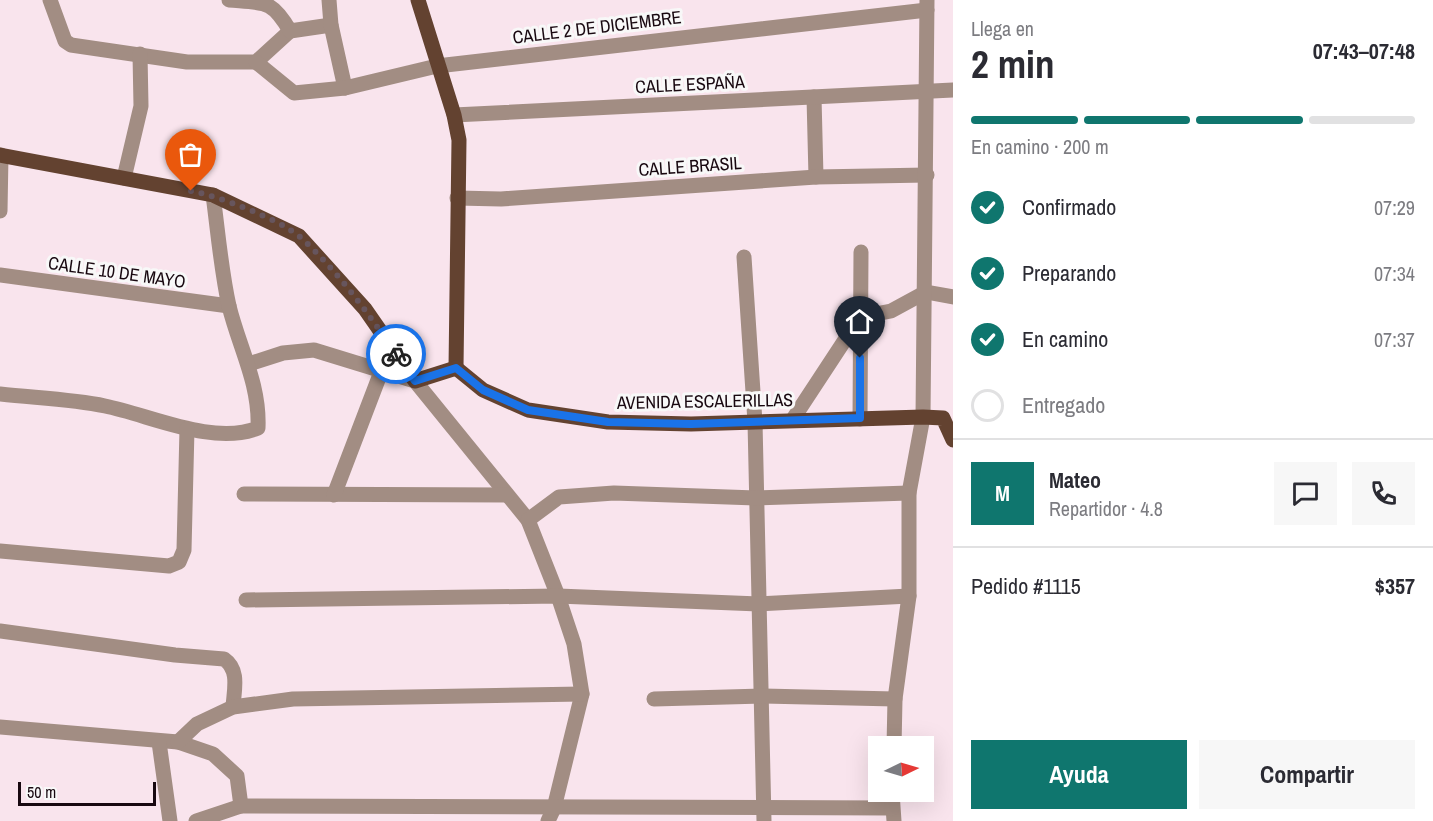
<!DOCTYPE html>
<html lang="es">
<meta charset="utf-8">
<style>
body{margin:0;font-family:"Archivo Narrow",sans-serif;background:#f7f7f7;color:#2b2b33;height:100vh;display:flex;flex-direction:column;font-size:22px;white-space:nowrap}
*{box-sizing:border-box;margin:0}
p{font-size:20px;color:#7c7c81}
.icon{flex:none;width:33px;height:33px;fill:none;stroke:currentColor;stroke-width:2;stroke-linecap:round;stroke-linejoin:round}
.map{position:relative;flex:1;overflow:hidden}
.sheet{display:flex;flex-direction:column;background:#fff;width:480px}
.sheet>*{flex:none}
.needle{width:39px;rotate:85deg}
.controls{position:absolute;left:868px;top:736px;display:grid;gap:12px}
.controls a{display:grid;place-items:center;width:66px;height:66px;border-radius:0px;background:#fff;box-shadow:0 6px 24px #0002;font-size:30px}
.scale{position:absolute;left:18px;bottom:15px;width:138px;box-sizing:border-box;padding-left:6px;border:3px solid #180810;border-top:0;font-size:16px;line-height:21px;white-space:nowrap;color:#180810;-webkit-text-stroke:4px #f8f8f8;paint-order:stroke}
.pin{position:absolute;display:grid;place-items:center;width:51px;height:51px;color:#fff;margin:-62px -26px;border-radius:50% 50% 50% 0;rotate:-45deg;box-shadow:0 0 6px #0007}
.pin .icon{rotate:45deg}
.courier{position:absolute;display:grid;place-items:center;width:60px;height:60px;margin:-30px;border:4px solid #1a73e8;border-radius:50%;background:#fff;color:#222;box-shadow:0 2px 8px #0007}
.summary em{font-style:normal;font-weight:800}
.summary div{display:flex;flex-direction:column-reverse}
.summary{display:flex;align-items:center;justify-content:space-between;height:102px;padding:0 18px}
h1{font-size:39px;font-weight:800;line-height:45px}
.bar{display:grid;grid-template-columns:repeat(4,1fr);gap:9px 6px;align-content:center;height:72px;padding:0 18px}
.bar i{height:8px;border-radius:4px;background:#e1e1e2}
.bar .active{background:#0f766e}
.bar p{grid-column:span 4}
.line{display:flex;align-items:center;gap:15px;padding:0 18px;border-top:2px solid #e1e1e2}
.line div{flex:1}
.round{display:grid;place-items:center;flex:none;width:63px;height:63px;border-radius:0px;background:#f7f7f7}
ol{padding:0 18px;list-style:none}
li{display:flex;align-items:center;gap:18px;height:66px}
li p{margin-inline-start:auto}
li .icon{padding:6px;border-radius:50%;background:#0f766e;color:#fff;stroke-width:4}
li:last-child{color:#7c7c81}
li i{width:33px;height:33px;border:3px solid #e1e1e2;border-radius:50%}
.primary-button{display:flex;gap:12px;margin-top:auto;padding:12px 18px}
.primary-button a{flex:1;height:69px;border-radius:0px;background:#0f766e;color:#fff;font-size:24px;font-weight:800;line-height:69px;text-align:center}
.primary-button a+a{background:#f7f7f7;color:#2b2b33}
main{display:flex;flex:1;min-height:0}
.map>svg:first-child{display:block}
.lines{fill:none;stroke-linecap:round;stroke-linejoin:round}
.minor{stroke:#a28d83;stroke-width:15}
.major{stroke:#634230;stroke-width:15}
.done{stroke:#67555d;stroke-width:6;stroke-dasharray:0 10.8}
.route{stroke:#1a73e8;stroke-width:8}
.labels{text-anchor:middle;dominant-baseline:central;stroke-width:6;stroke-linejoin:round;paint-order:stroke}
.street-label{font-size:18px;fill:#180810;stroke:#f8f8f8}
</style>
<main>
<div class="map">
<svg width="953" height="821" viewBox="0 0 953 821">
<rect width="100%" height="100%" fill="#f9e4ed"/>
<g class="lines">
<g class="minor">
<polyline points="50,0 65,41 71,45 187,62 256,62 290,31"/>
<path d="M229 0C266 3 272 0 290 31L331 25"/>
<polyline points="329,0 331,25 345,88"/>
<polyline points="256,62 294,93 345,88 437,66 927,10"/>
<polyline points="814,97 816,177"/>
<polyline points="454,115 953,90"/>
<polyline points="124,178 141,106 140,54"/>
<polyline points="457,198 501,199 816,177 927,175"/>
<polyline points="0,211 1,155"/>
<polyline points="744,257 755,422 764,821"/>
<polyline points="0,275 229,306"/>
<polyline points="249,364 283,353 314,350 415,381 528,520 558,596 574,644 582,694 554,808 548,821"/>
<path d="M0 394C35 398 71 399 105 406 150 415 213 446 258 428 260 384 239 347 229 306 221 270 218 232 213 195"/>
<polyline points="793,419 860,317 891,311 926,292 953,297"/>
<polyline points="860,419 861,252"/>
<polyline points="244,494 507,495"/>
<polyline points="334,495 381,372"/>
<polyline points="528,520 559,497 614,493 756,498 909,493"/>
<polyline points="0,551 169,566 179,562 184,550 187,429"/>
<polyline points="246,600 558,596 759,604 909,596"/>
<path d="M0 631 175 655 224 659C240 670 234 690 233 707"/>
<polyline points="654,699 763,696 895,699"/>
<polyline points="0,727 178,742 213,754 237,776 241,806"/>
<polyline points="159,742 170,821"/>
<polyline points="178,742 197,724 233,707 293,699 582,694"/>
<polyline points="894,747 895,699 909,596 909,493 923,417 927,0"/>
<polyline points="892,792 894,821"/>
<polyline points="196,821 241,806 892,808"/>
</g>
<g class="major">
<polyline points="418,0 454,115 459,140 456,368"/>
<polyline points="0,155 213,195 299,236 365,309 415,381 456,368"/>
<polyline points="456,368 483,390 528,410 608,422 691,424 923,417 943,418 953,440"/>
</g>
</g>
<g class="lines">
<path class="done" d="M191 191C218 196 279 219 300 237 337 270 368 313 396 354"/>
<polyline class="route" points="396,354 415,381 456,368 483,390 528,410 608,422 691,424 860,418 860,358"/>
</g>
<g class="labels">
<g class="street-label">
<text transform="translate(597 27) rotate(-7)">CALLE 2 DE DICIEMBRE</text>
<text transform="translate(690 84) rotate(-3)">CALLE ESPAÑA</text>
<text transform="translate(690 166) rotate(-4)">CALLE BRASIL</text>
<text transform="translate(117 272) rotate(8)">CALLE 10 DE MAYO</text>
<text transform="translate(705 401) rotate(-1)">AVENIDA ESCALERILLAS</text>
</g>
</g>
</svg>
<div class="controls">
<a><svg class="needle" viewBox="-14 -14 28 28"><path d="M0-13l5 13h-10z" fill="#e53935"/><path d="M0 13l5-13h-10z" fill="#7c7c81"/></svg></a>
</div>
<div class="scale">50 m</div>
<div class="pin" style="left:191px;top:191px;background:#ea580c"><svg class="icon" aria-label="bag" viewBox="0 0 24 24"><path d="M5 8h14l-1 12H6zM9 8a3 3 0 0 1 6 0"/></svg></div>
<div class="pin" style="left:860px;top:358px;background:#1f2937"><svg class="icon" aria-label="home" viewBox="0 0 24 24"><path d="M3 11l9-7 9 7M6 9v11h12V9"/></svg></div>
<div class="courier" style="left:396px;top:354px"><svg class="icon" aria-label="bike" viewBox="0 0 24 24"><circle cx="6" cy="16" r="4"/><circle cx="18" cy="16" r="4"/><path d="M6 16l4-8h5l3 8M10 8l3 8H6M13 5h3"/></svg></div>
</div>
<section class="sheet">
<div class="summary"><div><h1>2 min</h1><p>Llega en</p></div><em>07:43–07:48</em></div>
<div class="bar"><i class="active"></i><i class="active"></i><i class="active"></i><i></i><p>En camino · 200 m</p></div>
<ol>
<li><svg class="icon" aria-label="check" viewBox="0 0 24 24"><path d="M5 12l5 5 9-10"/></svg>Confirmado<p>07:29</p></li>
<li><svg class="icon" aria-label="check" viewBox="0 0 24 24"><path d="M5 12l5 5 9-10"/></svg>Preparando<p>07:34</p></li>
<li><svg class="icon" aria-label="check" viewBox="0 0 24 24"><path d="M5 12l5 5 9-10"/></svg>En camino<p>07:37</p></li>
<li><i></i>Entregado</li>
</ol>
<div class="line" style="height:108px"><b class="round" style="background:#0f766e;color:#fff">M</b><div><b>Mateo</b><p>Repartidor · 4.8</p></div><a class="round"><svg class="icon" aria-label="chat" viewBox="0 0 24 24"><path d="M4 5h16v11H9l-5 4z"/></svg></a><a class="round"><svg class="icon" aria-label="phone" viewBox="0 0 24 24"><path d="M5 4h4l2 5-3 2q2 4 5 5l2-3 5 2v4C11 20 4 13 5 4z"/></svg></a></div>
<div class="line" style="height:78px"><div>Pedido #1115</div><b>$357</b></div>
<div class="primary-button"><a>Ayuda</a><a>Compartir</a></div>
</section>
</main>
